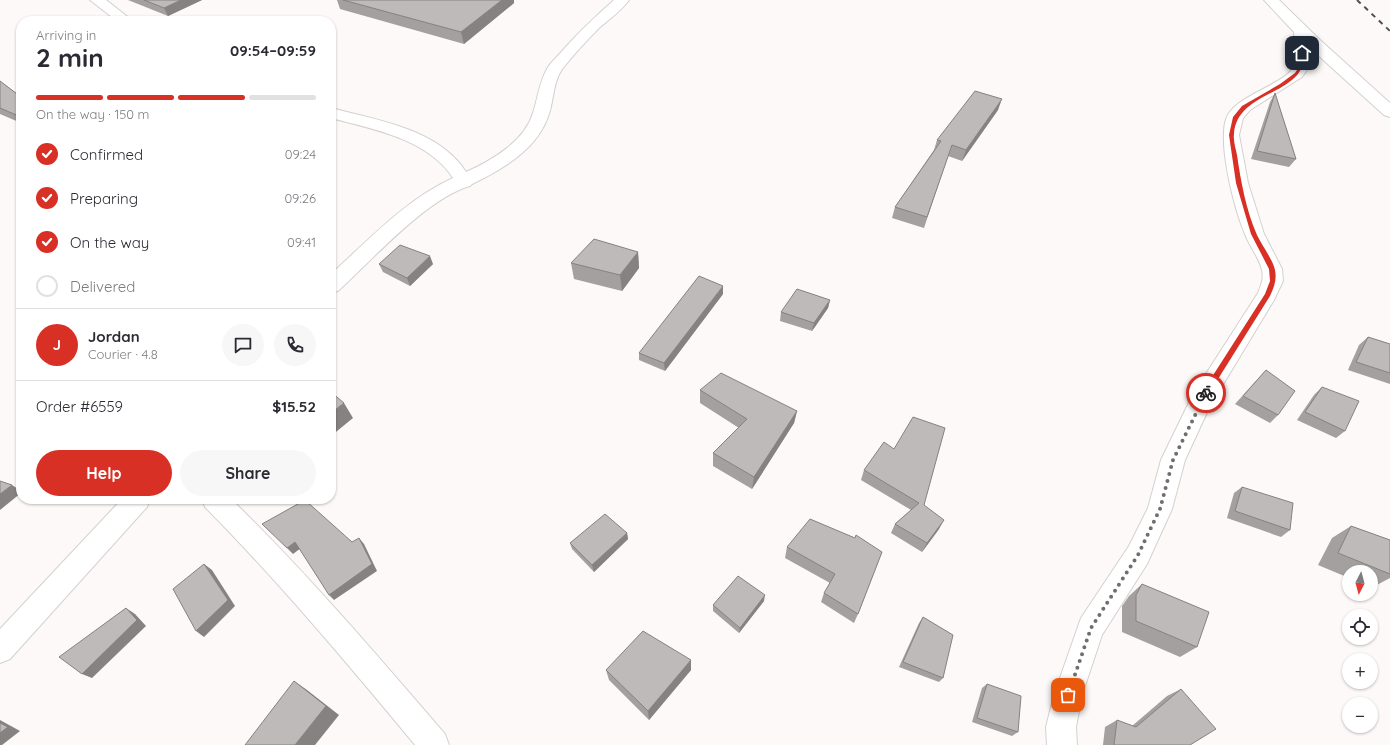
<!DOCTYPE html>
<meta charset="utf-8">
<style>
body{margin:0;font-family:Quicksand,sans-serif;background:#f7f7f7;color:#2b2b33;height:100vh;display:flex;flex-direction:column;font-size:15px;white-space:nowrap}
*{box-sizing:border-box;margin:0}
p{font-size:13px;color:#7c7c81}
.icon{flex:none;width:22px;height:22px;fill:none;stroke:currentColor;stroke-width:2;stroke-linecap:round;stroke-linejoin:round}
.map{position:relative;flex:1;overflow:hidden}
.sheet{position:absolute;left:16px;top:16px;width:320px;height:488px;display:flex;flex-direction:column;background:#fff;border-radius:16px;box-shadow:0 1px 3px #0004}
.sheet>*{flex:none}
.needle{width:26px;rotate:186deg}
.controls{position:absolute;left:1342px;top:565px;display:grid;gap:8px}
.controls a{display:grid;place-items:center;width:36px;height:36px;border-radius:50%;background:#fff;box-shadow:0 1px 3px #0004;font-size:20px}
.pin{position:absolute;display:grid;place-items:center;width:34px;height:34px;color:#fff;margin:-17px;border-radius:8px;box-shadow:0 2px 6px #0006}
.courier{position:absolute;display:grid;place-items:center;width:40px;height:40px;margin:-20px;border:3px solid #d93025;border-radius:50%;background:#fff;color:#222;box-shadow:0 1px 5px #0007}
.overview em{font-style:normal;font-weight:800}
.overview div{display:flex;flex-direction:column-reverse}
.overview{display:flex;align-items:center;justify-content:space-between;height:68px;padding:0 20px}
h1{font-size:26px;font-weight:800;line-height:30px}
.bar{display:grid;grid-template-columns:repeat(4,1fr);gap:6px 4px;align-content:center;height:48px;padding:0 20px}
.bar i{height:5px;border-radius:3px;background:#e1e1e2}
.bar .on{background:#d93025}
.bar p{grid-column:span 4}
.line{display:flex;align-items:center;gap:10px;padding:0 20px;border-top:1px solid #e1e1e2}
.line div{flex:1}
.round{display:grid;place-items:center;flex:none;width:42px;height:42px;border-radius:21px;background:#f7f7f7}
ol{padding:0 20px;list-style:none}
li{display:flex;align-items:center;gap:12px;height:44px}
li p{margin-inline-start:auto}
li .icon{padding:4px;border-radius:50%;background:#d93025;color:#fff;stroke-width:4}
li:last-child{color:#7c7c81}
li i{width:22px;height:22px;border:2px solid #e1e1e2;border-radius:50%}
.button{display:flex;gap:8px;margin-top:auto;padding:8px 20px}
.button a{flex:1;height:46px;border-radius:24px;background:#d93025;color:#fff;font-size:16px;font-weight:800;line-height:46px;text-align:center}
.button a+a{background:#f7f7f7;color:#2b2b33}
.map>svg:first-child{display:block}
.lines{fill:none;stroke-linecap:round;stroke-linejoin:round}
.minor-casing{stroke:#d4d0cf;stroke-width:2}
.minor{fill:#fff;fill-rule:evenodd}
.rail{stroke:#514f4f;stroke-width:2;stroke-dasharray:5 5;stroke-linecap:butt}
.wall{fill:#a3a09f}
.shaded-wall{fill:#858282}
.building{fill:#bebab9;stroke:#858282}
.route{fill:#d93025}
.done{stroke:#716f6e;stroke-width:4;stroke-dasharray:0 7.2}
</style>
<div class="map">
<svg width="1390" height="745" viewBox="0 0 1390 745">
<rect width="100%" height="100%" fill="#fdf9f8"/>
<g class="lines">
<defs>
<g id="minor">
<polygon points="90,0 106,0 133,21 117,21"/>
<path d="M614 0H629C622 10 610 19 600 27 587 40 574 54 563 68 553 81 554 99 549 114 538 149 503 169 472 184L470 186C427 198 372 260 338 291L331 293V274C369 240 405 200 453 178 428 139 373 129 331 118V108C377 120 439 129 466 172 491 161 525 141 533 113 538 98 539 82 548 67 552 61 559 55 564 49 580 31 596 16 614 0Z"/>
<path d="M1264 0H1279L1320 40 1390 103V117L1384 115 1309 47 1311 64 1302 77 1250 110 1243 118 1239 135 1248 183 1264 234 1282 269 1283 281 1274 300 1210 406 1185 460 1172 509 1147 564 1102 635 1082 695 1076 727 1077 745H1047L1046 727 1054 695 1081 618 1129 546 1148 508 1161 460 1193 394 1258 293C1261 285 1264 279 1262 270 1259 257 1249 246 1245 234 1234 208 1218 145 1226 119 1234 95 1286 85 1295 65 1297 59 1294 39 1294 32Z"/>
<polygon points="122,499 150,499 147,507 10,659 0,663 0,629"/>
<path d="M202 499H231C307 573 376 654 445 734L449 745H415C347 663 279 582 205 507Z"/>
</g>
</defs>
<use href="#minor" class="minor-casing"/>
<use href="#minor" class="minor"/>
<polyline class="rail" points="1357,0 1390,31"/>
</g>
<g class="wall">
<polygon points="128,0 202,0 168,16"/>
<polygon points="337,0 514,0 514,3 464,44 340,9"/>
<polygon points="0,81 21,97 21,123 0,114"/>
<polygon points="1275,93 1296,159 1289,167 1251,159 1270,102"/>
<polygon points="998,110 962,161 948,156 924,228 892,218 895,207 934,150 937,140"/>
<polygon points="638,252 639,268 622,291 574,279 571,263"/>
<polygon points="379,264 433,264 410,286 383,272"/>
<polygon points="723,294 665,371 639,360 639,353"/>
<polygon points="830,300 828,308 812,331 780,321 781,312"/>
<polygon points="1368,337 1390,344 1390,384 1348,370 1359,345"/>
<polygon points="1266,370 1278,415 1270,423 1235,404"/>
<polygon points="1322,387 1345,431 1336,438 1297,420 1314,395"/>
<polygon points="700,390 797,411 794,423 752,489 713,466 713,453 739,428 700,403"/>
<polygon points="864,470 924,505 939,529 922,552 891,533 895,524 911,510 861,480"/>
<polygon points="1242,487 1290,530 1281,537 1227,518 1234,493"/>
<polygon points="1351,526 1390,540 1390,578 1373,587 1371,587 1371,572 1349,572 1349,578 1318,565 1332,538"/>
<polygon points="627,533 628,539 594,572 572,549 570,543"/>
<polygon points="787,547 882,552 858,614 854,623 821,602 824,593 830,583 785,558"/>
<polygon points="1142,584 1197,647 1180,657 1122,632 1122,606 1129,596"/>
<polygon points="764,601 739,633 713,611 713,605"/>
<polygon points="923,617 943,678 939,682 899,667 919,623"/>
<polygon points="691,660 691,670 649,720 609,680 606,670"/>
<polygon points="987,684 1018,732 1012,736 972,722 982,688"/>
<polygon points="1181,689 1190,745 1103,745 1105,727 1117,720 1132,726 1167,696"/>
</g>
<g class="shaded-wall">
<polygon points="181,0 202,0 168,16 164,8"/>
<polygon points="502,0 514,0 514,3 464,44 461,32"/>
<polygon points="1002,99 998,110 962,161 966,150"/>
<polygon points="638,252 639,268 622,291 620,275"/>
<polygon points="430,256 433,264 410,286 407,278"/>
<polygon points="723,286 723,294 665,371 664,363"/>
<polygon points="830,300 828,308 812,331 814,323"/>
<polygon points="344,403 353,418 331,436 331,413"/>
<polygon points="797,411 794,423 752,489 754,477"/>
<polygon points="12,485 21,491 21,493 0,510 0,494"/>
<polygon points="944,520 939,529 922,552 927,543"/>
<polygon points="627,533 628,539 594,572 592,565"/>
<polygon points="359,538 364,544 377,571 334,600 329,595"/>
<polygon points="295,542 301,548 293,554 287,548"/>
<polygon points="204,564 212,570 235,606 204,637 196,631"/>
<polygon points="765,595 764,601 739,633 740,628"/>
<polygon points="126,608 135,614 146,626 92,678 82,674"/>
<polygon points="691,660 691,670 649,720 648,711"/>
<polygon points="294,681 307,690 339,715 315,745 295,745"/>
<polygon points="0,720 20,731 2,745 0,745"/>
</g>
<g class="building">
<polygon points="144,0 181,0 164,8"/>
<polygon points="343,0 502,0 461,32"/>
<polygon points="0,81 21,97 21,117 0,108"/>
<polygon points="975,91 1002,99 966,150 952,145 927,217 895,207 941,141 937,140"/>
<polygon points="1275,93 1296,159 1257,151"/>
<polygon points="594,239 638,252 620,275 571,263"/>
<polygon points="400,245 430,256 407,278 379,264"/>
<polygon points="699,276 723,286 664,363 639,353"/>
<polygon points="797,289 830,300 814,323 781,312"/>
<polygon points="1368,337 1390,344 1390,373 1356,362"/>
<polygon points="1266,370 1295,391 1278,415 1243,396"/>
<polygon points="721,373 797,411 754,477 713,453 747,419 700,390"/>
<polygon points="1322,387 1359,401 1345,431 1305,412"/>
<polygon points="331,392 344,403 331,413"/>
<polygon points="913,417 945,428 924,505 944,520 927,543 895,524 919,503 864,470 884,442 894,449"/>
<polygon points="0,481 12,485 0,494"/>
<polygon points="1242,487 1293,503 1290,530 1235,511"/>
<polygon points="305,500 352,542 359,538 372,564 329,595 295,542 287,548 262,524"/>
<polygon points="605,514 627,533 592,565 570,543"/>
<polygon points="810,519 855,538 856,535 882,552 858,614 824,593 835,574 787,547"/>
<polygon points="1351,526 1390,540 1390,574 1338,553"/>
<polygon points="204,564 228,600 196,631 173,589"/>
<polygon points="738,576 765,595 740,628 713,605"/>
<polygon points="1142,584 1209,612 1197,647 1136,621 1136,595"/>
<polygon points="126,608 137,620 82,674 59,657"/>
<polygon points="923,617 953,635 943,678 903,662"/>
<polygon points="643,631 691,660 648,711 606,670"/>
<polygon points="294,681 326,706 295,745 245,745"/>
<polygon points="987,684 1021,696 1018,732 977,718"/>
<polygon points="1181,689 1216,729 1190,745 1114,745 1117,720 1136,727"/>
<polygon points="0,723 8,727 0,733"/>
</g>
<path class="route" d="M1302 52 1304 53C1307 96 1237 89 1234 134 1233 141 1236 149 1237 155 1241 182 1246 210 1257 235 1262 246 1272 258 1275 270 1277 280 1274 287 1270 296L1208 395H1203V391L1265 294 1270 281 1269 269 1251 234 1236 183 1229 135 1233 117 1242 106 1280 84 1295 73 1301 64 1300 53Z"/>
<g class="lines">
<polyline class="done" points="1068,695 1091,628 1138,555 1160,509 1173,460 1206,393"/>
</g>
</svg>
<div class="controls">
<a><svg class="needle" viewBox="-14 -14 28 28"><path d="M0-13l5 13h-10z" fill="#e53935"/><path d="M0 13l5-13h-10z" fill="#7c7c81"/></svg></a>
<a><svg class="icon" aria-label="locate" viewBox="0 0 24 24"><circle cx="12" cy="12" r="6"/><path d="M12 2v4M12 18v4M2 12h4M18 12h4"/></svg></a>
<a>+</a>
<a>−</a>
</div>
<div class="pin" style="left:1068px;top:695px;background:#ea580c"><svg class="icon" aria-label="bag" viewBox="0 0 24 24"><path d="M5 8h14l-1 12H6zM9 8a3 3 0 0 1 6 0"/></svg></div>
<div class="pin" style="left:1302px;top:53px;background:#1f2937"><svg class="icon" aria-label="home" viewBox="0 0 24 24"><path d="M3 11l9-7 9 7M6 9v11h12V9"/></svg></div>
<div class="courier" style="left:1206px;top:393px"><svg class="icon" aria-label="bike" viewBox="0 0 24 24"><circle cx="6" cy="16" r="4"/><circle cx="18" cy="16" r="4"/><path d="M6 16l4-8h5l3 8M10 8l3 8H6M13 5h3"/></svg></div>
<section class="sheet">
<div class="overview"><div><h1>2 min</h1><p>Arriving in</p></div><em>09:54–09:59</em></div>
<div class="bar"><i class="on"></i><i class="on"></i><i class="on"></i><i></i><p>On the way · 150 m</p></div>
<ol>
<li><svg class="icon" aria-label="check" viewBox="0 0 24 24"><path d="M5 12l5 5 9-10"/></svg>Confirmed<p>09:24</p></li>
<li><svg class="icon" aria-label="check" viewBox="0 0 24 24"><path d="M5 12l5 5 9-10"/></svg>Preparing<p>09:26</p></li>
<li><svg class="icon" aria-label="check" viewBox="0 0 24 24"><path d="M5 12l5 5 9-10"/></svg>On the way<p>09:41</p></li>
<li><i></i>Delivered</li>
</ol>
<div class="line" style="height:72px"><b class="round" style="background:#d93025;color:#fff">J</b><div><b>Jordan</b><p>Courier · 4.8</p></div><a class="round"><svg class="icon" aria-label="chat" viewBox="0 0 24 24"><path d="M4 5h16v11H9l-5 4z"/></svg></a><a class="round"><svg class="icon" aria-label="phone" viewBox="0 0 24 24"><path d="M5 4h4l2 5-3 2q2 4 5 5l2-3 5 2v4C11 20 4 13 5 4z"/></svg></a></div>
<div class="line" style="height:52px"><div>Order #6559</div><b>$15.52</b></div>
<div class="button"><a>Help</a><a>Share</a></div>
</section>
</div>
